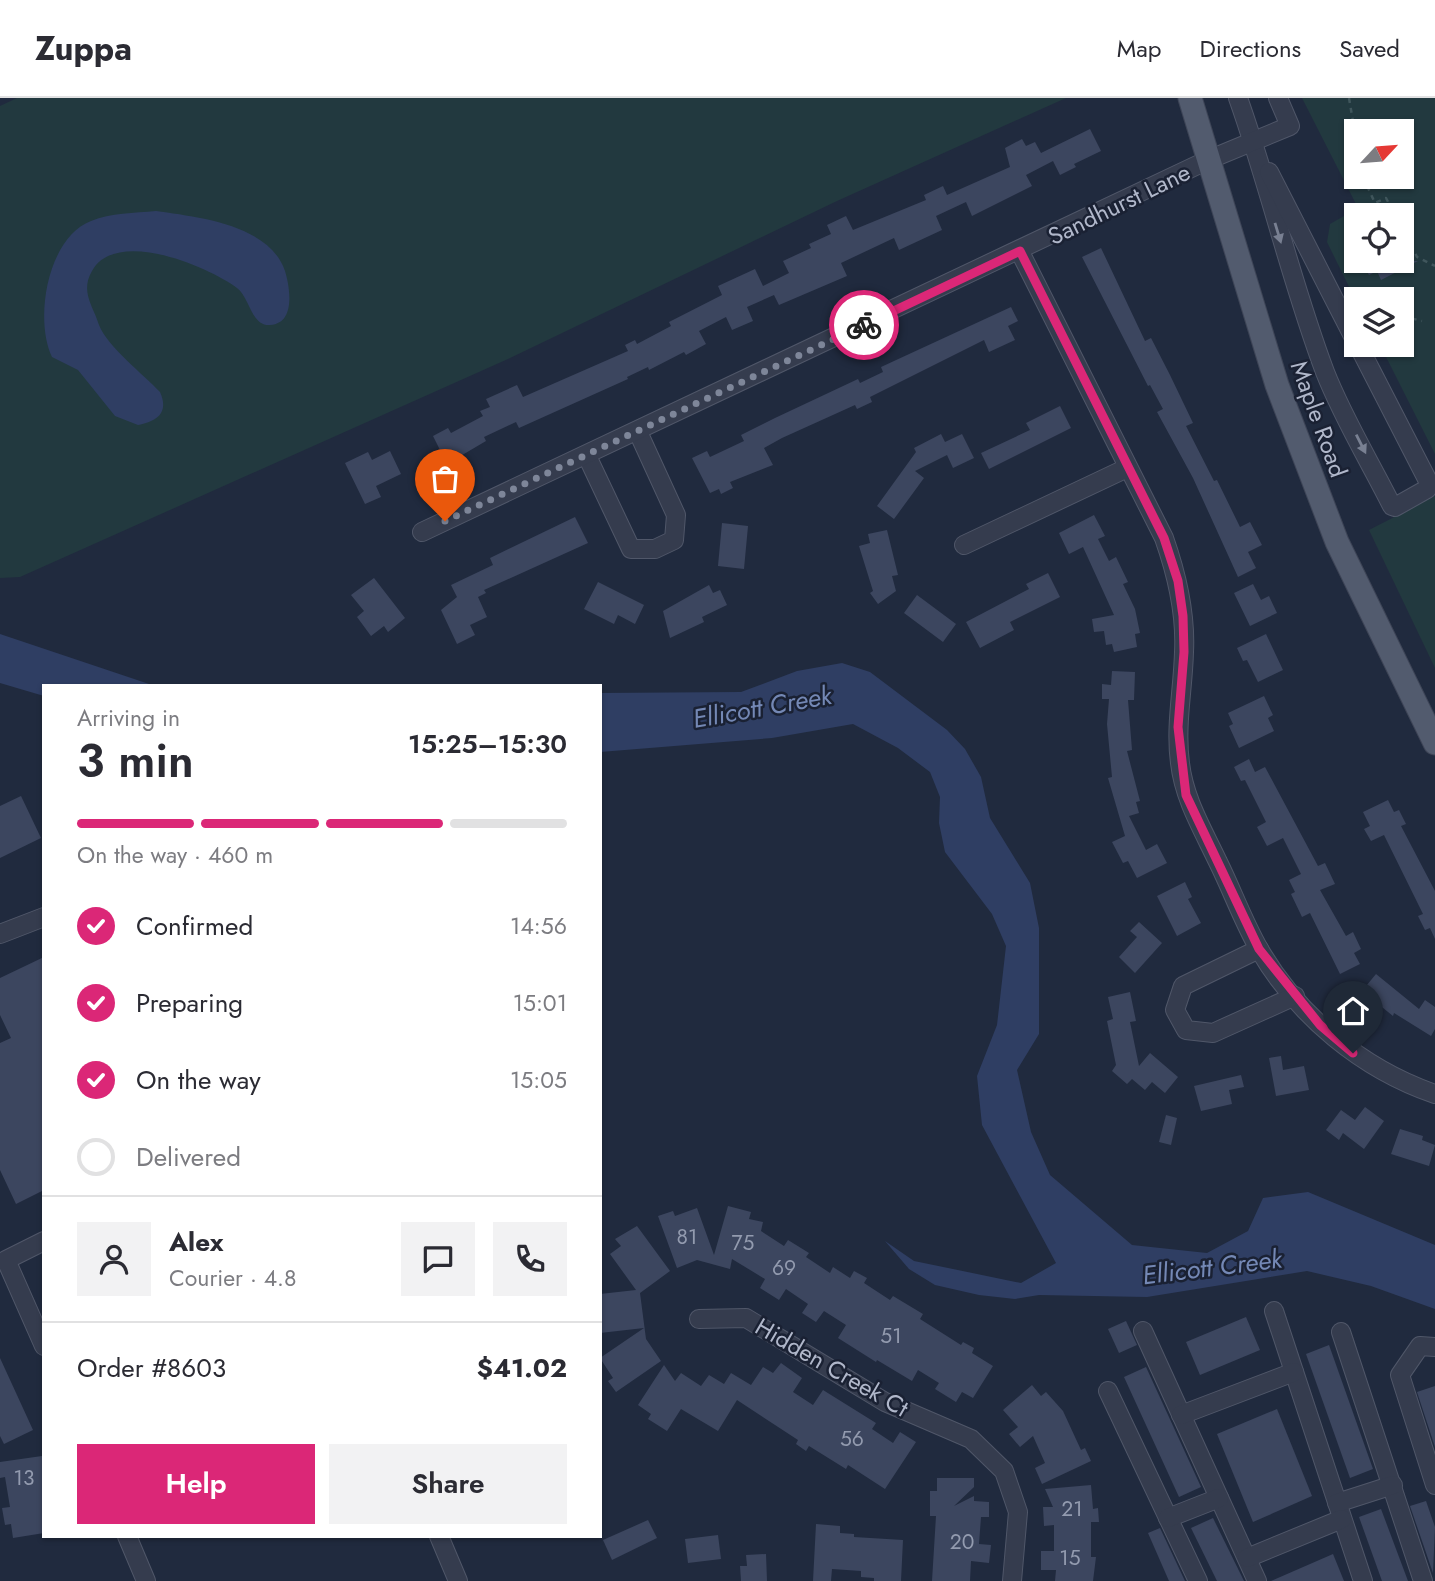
<!DOCTYPE html>
<meta charset="utf-8">
<style>
body{margin:0;font-family:Jost,sans-serif;background:#f2f2f3;color:#2b2b33;height:100vh;display:flex;flex-direction:column;font-size:26px;white-space:nowrap}
*{box-sizing:border-box;margin:0}
p{font-size:23px;color:#7c7c81}
.icon{flex:none;width:38px;height:38px;fill:none;stroke:currentColor;stroke-width:2;stroke-linecap:round;stroke-linejoin:round}
.map{position:relative;flex:1;overflow:hidden}
.panel{position:absolute;left:42px;top:586px;width:560px;height:854px;display:flex;flex-direction:column;background:#fff;border-radius:0px;box-shadow:0 2px 5px #0004}
.panel>*{flex:none}
.needle{width:46px;rotate:64deg}
.fabs{position:absolute;left:1344px;top:21px;display:grid;gap:14px}
.fabs a{display:grid;place-items:center;width:70px;height:70px;border-radius:0px;background:#fff;box-shadow:0 2px 5px #0004;font-size:35px}
.pin{position:absolute;display:grid;place-items:center;width:60px;height:60px;color:#fff;margin:-72px -30px;border-radius:50% 50% 50% 0;rotate:-45deg;box-shadow:0 0 7px #0007}
.pin .icon{rotate:45deg}
.courier{position:absolute;display:grid;place-items:center;width:70px;height:70px;margin:-35px;border:5px solid #db2777;border-radius:50%;background:#fff;color:#222;box-shadow:0 2px 9px #0007}
.headline em{font-style:normal;font-weight:600}
.headline div{display:flex;flex-direction:column-reverse}
.headline{display:flex;align-items:center;justify-content:space-between;height:119px;padding:0 35px}
h1{font-size:46px;font-weight:600;line-height:52px}
.bar{display:grid;grid-template-columns:repeat(4,1fr);gap:10px 7px;align-content:center;height:84px;padding:0 35px}
.bar i{height:9px;border-radius:5px;background:#e1e1e2}
.bar .active{background:#db2777}
.bar p{grid-column:span 4}
.line{display:flex;align-items:center;gap:18px;padding:0 35px;border-top:2px solid #e1e1e2}
.line div{flex:1}
.round{display:grid;place-items:center;flex:none;width:74px;height:74px;border-radius:0px;background:#f2f2f3}
ol{padding:0 35px;list-style:none}
li{display:flex;align-items:center;gap:21px;height:77px}
li p{margin-inline-start:auto}
li .icon{padding:7px;border-radius:50%;background:#db2777;color:#fff;stroke-width:4}
li:last-child{color:#7c7c81}
li i{width:38px;height:38px;border:4px solid #e1e1e2;border-radius:50%}
.action{display:flex;gap:14px;margin-top:auto;padding:14px 35px}
.action a{flex:1;height:80px;border-radius:0px;background:#db2777;color:#fff;font-size:28px;font-weight:600;line-height:80px;text-align:center}
.action a+a{background:#f2f2f3;color:#2b2b33}
header{display:flex;align-items:center;gap:42px;box-sizing:border-box;height:98px;padding:0 35px;background:#fff;border-bottom:2px solid #e1e1e2}
header strong{font-size:33px}
nav{display:flex;gap:38px;margin-inline-start:auto;font-size:24px}
.map>svg:first-child{display:block}
.green{fill:#22393f;fill-rule:evenodd}
.water{fill:#2f3e63}
.building{fill:#3c465f}
.lines{fill:none;stroke-linecap:round;stroke-linejoin:round}
.minor-casing{stroke:#505769;stroke-width:20}
.major-casing{stroke:#3e4557;stroke-width:25}
.path{stroke:#40565c;stroke-width:2.5;stroke-dasharray:5 5;stroke-linecap:butt}
.minor{stroke:#353c4e;stroke-width:18}
.major{stroke:#525b6e;stroke-width:23}
.oneway{fill:#798092}
.done{stroke:#7e8699;stroke-width:7;stroke-dasharray:0 12.6}
.route{stroke:#db2777;stroke-width:9}
.labels{text-anchor:middle;dominant-baseline:central;stroke-width:5;stroke-linejoin:round;paint-order:stroke}
.number-label{font-size:21px;fill:#939baf}
.street-label{font-size:24px;fill:#b0b7ca;stroke:#1a2133}
.water-label{font-size:26px;font-style:italic;fill:#7488b5;stroke:#1a2133}
</style>
<header>
<strong>Zuppa</strong>
<nav><a>Map</a><a>Directions</a><a>Saved</a></nav>
</header>
<div class="map">
<svg width="1435" height="1483" viewBox="0 0 1435 1483">
<rect width="100%" height="100%" fill="#202a3e"/>
<g class="green">
<polygon points="17,0 1066,0 837,103 508,261 20,479 0,480 0,8"/>
<path d="M1302 0H1435V356L1380 247H1402V201L1356 203 1327 144 1330 126 1358 110ZM1356 33H1402V79H1356ZM1356 117H1402V163H1356Z"/>
<polygon points="1435,398 1435,570 1369,432"/>
</g>
<g class="water">
<path d="M156 113C197 119 269 126 285 173 290 189 296 226 270 227 251 228 250 200 237 190 209 169 116 129 92 173 80 194 93 207 99 227 107 248 144 277 160 294 169 314 158 323 138 327L115 318 78 272 52 259C34 222 47 140 91 123 111 115 134 115 156 113Z"/>
<polygon points="0,536 155,588 44,588 44,598 0,585"/>
<polygon points="842,565 870,574 947,632 965,651 981,679 990,720 1030,785 1039,830 1039,936 1017,972 1031,1034 1050,1077 1132,1147 1207,1155 1248,1133 1263,1100 1308,1094 1435,1147 1435,1211 1371,1188 1307,1173 1147,1199 1039,1197 1015,1201 979,1197 935,1187 909,1171 885,1143 914,1163 1021,1185 1056,1165 982,1027 977,978 997,927 1006,848 992,816 945,754 939,725 940,699 930,674 898,650 853,626 772,640 600,654 600,595 741,594 797,573"/>
</g>
<g class="building">
<polygon points="1090,31 1101,53 1074,66 1076,69 1060,77 1053,63 1026,77 1032,88 972,118 966,104 936,118 942,132 899,152 894,140 841,165 847,178 779,207 774,197 747,209 753,223 732,232 726,219 699,233 706,246 686,257 684,254 649,272 648,269 627,279 628,281 519,330 516,324 484,339 486,343 447,366 433,338 448,330 451,335 483,318 480,313 490,309 486,301 517,287 523,299 628,253 625,247 635,242 637,246 671,228 669,224 722,197 718,188 755,171 763,188 789,175 783,163 811,150 809,146 831,136 827,127 846,118 853,132 926,102 924,97 943,88 947,97 1010,69 1005,50 1022,41 1026,48 1035,44 1041,55"/>
<polygon points="1101,150 1145,243 1151,240 1170,277 1193,325 1186,328 1214,383 1217,382 1240,429 1250,424 1262,447 1248,454 1256,470 1238,479 1193,380 1157,314 1163,311 1150,287 1148,288 1082,159"/>
<polygon points="1361,163 1418,163 1381,182 1377,173 1369,177"/>
<polygon points="1011,209 1018,223 1008,228 1015,242 989,254 984,242 870,299 872,304 857,311 855,307 782,340 764,350 773,367 730,384 733,390 721,396 719,391 710,395 692,360 707,353 710,359 744,343 741,337 775,320 858,281 860,285 883,274 881,269"/>
<polygon points="1060,308 1071,330 989,371 981,355 1030,332 1026,325"/>
<polygon points="941,336 945,344 962,336 974,360 953,370 947,357 915,373 924,380 894,421 877,408 916,354 914,350"/>
<polygon points="390,353 401,376 376,388 381,399 365,406 345,365 368,354 372,362"/>
<polygon points="1094,417 1105,438 1098,441 1109,463 1116,459 1128,484 1123,486 1135,511 1140,535 1135,536 1137,549 1114,554 1112,546 1106,547 1104,533 1094,534 1092,521 1114,517 1083,449 1069,456 1059,435"/>
<polygon points="575,419 588,445 484,492 486,495 478,499 487,519 470,527 475,537 457,546 441,512 457,499 451,487 493,467 490,460"/>
<polygon points="722,425 748,428 744,471 718,468"/>
<polygon points="887,432 898,477 892,478 896,493 878,506 870,495 873,493 859,448 870,445 868,436"/>
<polygon points="1048,475 1060,499 1010,524 1014,532 980,550 966,524 1029,491 1026,486"/>
<polygon points="374,480 405,520 388,534 384,528 371,538 357,519 364,513 351,497"/>
<polygon points="598,484 644,507 635,526 618,517 614,526 584,511"/>
<polygon points="1253,486 1261,502 1269,498 1277,515 1250,528 1234,495"/>
<polygon points="709,487 713,495 720,492 727,507 702,519 704,524 670,540 663,513"/>
<polygon points="917,497 956,526 943,544 904,515"/>
<polygon points="1266,536 1283,572 1258,584 1247,562 1243,563 1237,550"/>
<polygon points="1112,573 1135,574 1134,602 1128,602 1132,652 1127,653 1140,703 1136,704 1139,715 1129,718 1146,752 1157,746 1167,765 1137,780 1128,763 1123,765 1112,744 1125,738 1108,680 1112,679 1107,626 1109,601 1102,601 1102,586 1111,587"/>
<polygon points="1264,598 1273,617 1268,620 1274,633 1239,650 1229,628 1233,626 1228,615"/>
<polygon points="1249,661 1255,674 1265,669 1318,768 1325,765 1335,786 1320,792 1346,838 1353,834 1361,851 1354,855 1360,866 1340,876 1310,815 1302,819 1291,796 1295,794 1289,782 1301,776 1283,740 1267,748 1257,729 1266,724 1245,682 1241,683 1234,669"/>
<polygon points="21,698 41,740 0,760 0,708"/>
<polygon points="1388,702 1394,714 1399,712 1406,726 1401,728 1435,793 1435,841 1430,830 1425,832 1418,818 1423,816 1384,737 1371,743 1364,731 1370,728 1363,714"/>
<polygon points="1185,784 1192,799 1188,801 1201,825 1177,838 1157,798"/>
<polygon points="1139,824 1162,845 1135,875 1119,859 1137,839 1130,833"/>
<polygon points="44,859 44,1092 16,1106 0,1072 0,945 11,940 0,917 0,880"/>
<polygon points="1376,876 1419,911 1425,902 1435,909 1435,931 1431,938 1394,915 1393,918 1362,893"/>
<polygon points="1130,894 1136,923 1130,924 1139,968 1150,955 1178,979 1165,995 1152,984 1145,992 1132,981 1127,986 1112,973 1116,967 1107,923 1113,921 1108,899"/>
<polygon points="1281,958 1283,972 1304,968 1309,992 1276,998 1269,960"/>
<polygon points="1241,977 1244,989 1229,992 1232,1006 1201,1013 1194,988"/>
<polygon points="1365,1009 1384,1023 1364,1051 1343,1035 1339,1042 1326,1032 1341,1012 1355,1022"/>
<polygon points="1166,1017 1177,1020 1171,1047 1159,1044"/>
<polygon points="1400,1031 1423,1038 1422,1042 1435,1047 1429,1068 1391,1056"/>
<polygon points="728,1108 751,1114 749,1121 763,1124 761,1133 784,1148 788,1142 809,1155 806,1159 830,1175 833,1169 850,1180 854,1173 867,1180 864,1185 890,1202 893,1198 923,1216 920,1221 961,1247 963,1244 974,1250 972,1255 993,1268 973,1300 962,1294 956,1304 935,1291 939,1285 918,1272 912,1283 877,1262 876,1264 838,1240 846,1227 824,1213 816,1224 802,1215 808,1206 786,1191 779,1202 760,1190 765,1181 732,1161 730,1171 697,1162 677,1170 658,1118 673,1113 675,1118 697,1110 714,1157"/>
<polygon points="637,1128 670,1173 640,1195 646,1241 661,1263 616,1294 608,1283 613,1280 600,1260 644,1230 600,1235 600,1196 636,1192 610,1156 621,1148 615,1141"/>
<polygon points="1246,1219 1260,1252 1200,1277 1186,1244"/>
<polygon points="1126,1223 1137,1247 1119,1255 1108,1231"/>
<polygon points="1329,1247 1373,1371 1350,1380 1306,1256"/>
<polygon points="0,1260 33,1332 4,1346 0,1338"/>
<polygon points="781,1265 802,1280 793,1294 813,1307 823,1292 876,1325 872,1331 893,1345 900,1334 916,1344 885,1391 848,1367 846,1371 809,1348 806,1353 796,1346 798,1342 737,1302 718,1333 681,1311 667,1333 648,1321 651,1316 638,1307 664,1267 675,1283 681,1275 701,1288 709,1277 724,1286 731,1275 751,1287 763,1269 773,1275"/>
<polygon points="1146,1269 1201,1389 1179,1399 1124,1279"/>
<polygon points="1032,1287 1041,1298 1046,1294 1063,1313 1081,1352 1085,1350 1091,1363 1042,1386 1035,1370 1045,1365 1033,1338 1020,1349 1009,1336 1018,1329 1003,1312"/>
<polygon points="1435,1288 1435,1349 1417,1294"/>
<polygon points="1277,1311 1312,1398 1253,1424 1217,1336"/>
<polygon points="42,1358 44,1435 13,1440 11,1426 5,1427 2,1410 10,1409 5,1379 0,1380 0,1364"/>
<polygon points="937,1380 974,1380 974,1389 954,1408 974,1398 974,1403 989,1404 989,1419 981,1419 979,1446 991,1447 989,1465 971,1463 970,1483 932,1483 936,1418 930,1418 930,1393 937,1393"/>
<polygon points="1091,1387 1093,1411 1098,1410 1099,1424 1091,1424 1091,1459 1096,1459 1093,1483 1055,1483 1056,1472 1041,1472 1041,1453 1054,1453 1054,1427 1044,1428 1043,1409 1053,1409 1045,1391"/>
<polygon points="1426,1403 1435,1429 1433,1475 1410,1408"/>
<polygon points="1381,1411 1408,1483 1382,1483 1359,1419"/>
<polygon points="1213,1420 1244,1483 1217,1483 1191,1430"/>
<polygon points="648,1422 657,1440 612,1462 603,1442"/>
<polygon points="816,1426 840,1428 840,1435 854,1436 854,1439 903,1442 901,1483 874,1483 874,1480 861,1479 861,1473 832,1471 831,1483 813,1483"/>
<polygon points="1160,1430 1185,1483 1169,1483 1148,1435"/>
<polygon points="718,1437 721,1461 688,1465 685,1441"/>
<polygon points="766,1456 767,1483 741,1483 740,1468 747,1468 746,1457"/>
<polygon points="1333,1456 1344,1483 1271,1483"/>
</g>
<g class="lines">
<defs>
<g id="minor">
<path d="M1238 0C1270 90 1291 184 1325 274 1343 320 1370 364 1392 408L1395 409 1427 391 1429 385 1358 247"/>
<polyline points="1269,74 1356,244"/>
<path d="M1020 154 1164 440C1177 477 1186 515 1184 554 1183 592 1175 628 1180 665 1184 701 1203 732 1218 764 1232 792 1243 823 1259 851 1298 918 1362 971 1435 996"/>
<polyline points="587,358 631,451 655,451 674,442 676,417 638,334"/>
<polyline points="422,434 1208,62 1290,28 1278,0"/>
<polyline points="964,447 1127,370"/>
<polyline points="0,836 44,819"/>
<polyline points="1259,851 1183,888 1175,912 1186,932 1213,935 1295,898"/>
<polyline points="44,1143 6,1162 44,1248"/>
<polyline points="1274,1213 1363,1483"/>
<polyline points="699,1221 746,1220 885,1304 971,1341 1004,1373 1018,1414 1012,1483"/>
<polyline points="1143,1233 1257,1483"/>
<polyline points="1341,1234 1423,1483"/>
<polyline points="1435,1249 1420,1248 1400,1277 1435,1387"/>
<polyline points="1108,1293 1198,1483"/>
<polyline points="1181,1317 1294,1274"/>
<polyline points="1337,1405 1393,1387"/>
<polyline points="1168,1420 1219,1400"/>
<polyline points="127,1438 146,1483"/>
<polyline points="439,1438 458,1483"/>
<polyline points="1247,1460 1342,1421"/>
</g>
<polyline id="major" points="1190,0 1277,287 1337,444 1435,645"/>
</defs>
<use href="#minor" class="minor-casing"/>
<use href="#major" class="major-casing"/>
<g class="path">
<polyline points="1349,0 1356,41"/>
<polyline points="1363,79 1375,105 1386,100 1395,117"/>
<polyline points="1402,129 1417,159 1435,168"/>
<polyline points="1402,218 1422,223"/>
</g>
<use href="#minor" class="minor"/>
<use href="#major" class="major"/>
</g>
<defs><path id="oneway-solid" d="M-6-.8H1V-3.2L6.5 0L1 3.2V.8H-6Z" transform="scale(1.75)"/></defs>
<g class="oneway">
<use href="#oneway-solid" transform="translate(1278 135) rotate(73)"/>
<use href="#oneway-solid" transform="translate(1361 346) rotate(63)"/>
</g>
<g class="lines">
<polyline class="done" points="445,423 864,227"/>
<polyline class="route" points="864,227 1020,153 1164,440 1178,483 1183,518 1184,554 1178,629 1186,697 1259,851 1320,927 1353,955"/>
</g>
<g class="labels">
<g class="number-label">
<text x="687" y="1139">81</text>
<text x="743" y="1145">75</text>
<text x="784" y="1170">69</text>
<text x="891" y="1238">51</text>
<text x="852" y="1341">56</text>
<text x="24" y="1380">13</text>
<text x="1072" y="1411">21</text>
<text x="962" y="1444">20</text>
<text x="1070" y="1460">15</text>
</g>
<g class="street-label">
<text transform="translate(1119 106) rotate(-26)">Sandhurst Lane</text>
<text transform="translate(1319 321) rotate(70)">Maple Road</text>
<text transform="translate(832 1269) rotate(30)">Hidden Creek Ct</text>
</g>
<g class="water-label">
<text transform="translate(762 609) rotate(-10)">Ellicott Creek</text>
<text transform="translate(1212 1169) rotate(-7)">Ellicott Creek</text>
</g>
</g>
</svg>
<div class="fabs">
<a><svg class="needle" viewBox="-14 -14 28 28"><path d="M0-13l5 13h-10z" fill="#e53935"/><path d="M0 13l5-13h-10z" fill="#7c7c81"/></svg></a>
<a><svg class="icon" aria-label="locate" viewBox="0 0 24 24"><circle cx="12" cy="12" r="6"/><path d="M12 2v4M12 18v4M2 12h4M18 12h4"/></svg></a>
<a><svg class="icon" aria-label="layers" viewBox="0 0 24 24"><path d="M12 4l9 5-9 5-9-5zM3 14l9 5 9-5"/></svg></a>
</div>
<div class="pin" style="left:445px;top:423px;background:#ea580c"><svg class="icon" aria-label="bag" viewBox="0 0 24 24"><path d="M5 8h14l-1 12H6zM9 8a3 3 0 0 1 6 0"/></svg></div>
<div class="pin" style="left:1353px;top:955px;background:#1f2937"><svg class="icon" aria-label="home" viewBox="0 0 24 24"><path d="M3 11l9-7 9 7M6 9v11h12V9"/></svg></div>
<div class="courier" style="left:864px;top:227px"><svg class="icon" aria-label="bike" viewBox="0 0 24 24"><circle cx="6" cy="16" r="4"/><circle cx="18" cy="16" r="4"/><path d="M6 16l4-8h5l3 8M10 8l3 8H6M13 5h3"/></svg></div>
<section class="panel">
<div class="headline"><div><h1>3 min</h1><p>Arriving in</p></div><em>15:25–15:30</em></div>
<div class="bar"><i class="active"></i><i class="active"></i><i class="active"></i><i></i><p>On the way · 460 m</p></div>
<ol>
<li><svg class="icon" aria-label="check" viewBox="0 0 24 24"><path d="M5 12l5 5 9-10"/></svg>Confirmed<p>14:56</p></li>
<li><svg class="icon" aria-label="check" viewBox="0 0 24 24"><path d="M5 12l5 5 9-10"/></svg>Preparing<p>15:01</p></li>
<li><svg class="icon" aria-label="check" viewBox="0 0 24 24"><path d="M5 12l5 5 9-10"/></svg>On the way<p>15:05</p></li>
<li><i></i>Delivered</li>
</ol>
<div class="line" style="height:126px"><a class="round"><svg class="icon" aria-label="person" viewBox="0 0 24 24"><circle cx="12" cy="8" r="4"/><path d="M4 21q1-7 8-7t8 7"/></svg></a><div><b>Alex</b><p>Courier · 4.8</p></div><a class="round"><svg class="icon" aria-label="chat" viewBox="0 0 24 24"><path d="M4 5h16v11H9l-5 4z"/></svg></a><a class="round"><svg class="icon" aria-label="phone" viewBox="0 0 24 24"><path d="M5 4h4l2 5-3 2q2 4 5 5l2-3 5 2v4C11 20 4 13 5 4z"/></svg></a></div>
<div class="line" style="height:91px"><div>Order #8603</div><b>$41.02</b></div>
<div class="action"><a>Help</a><a>Share</a></div>
</section>
</div>
